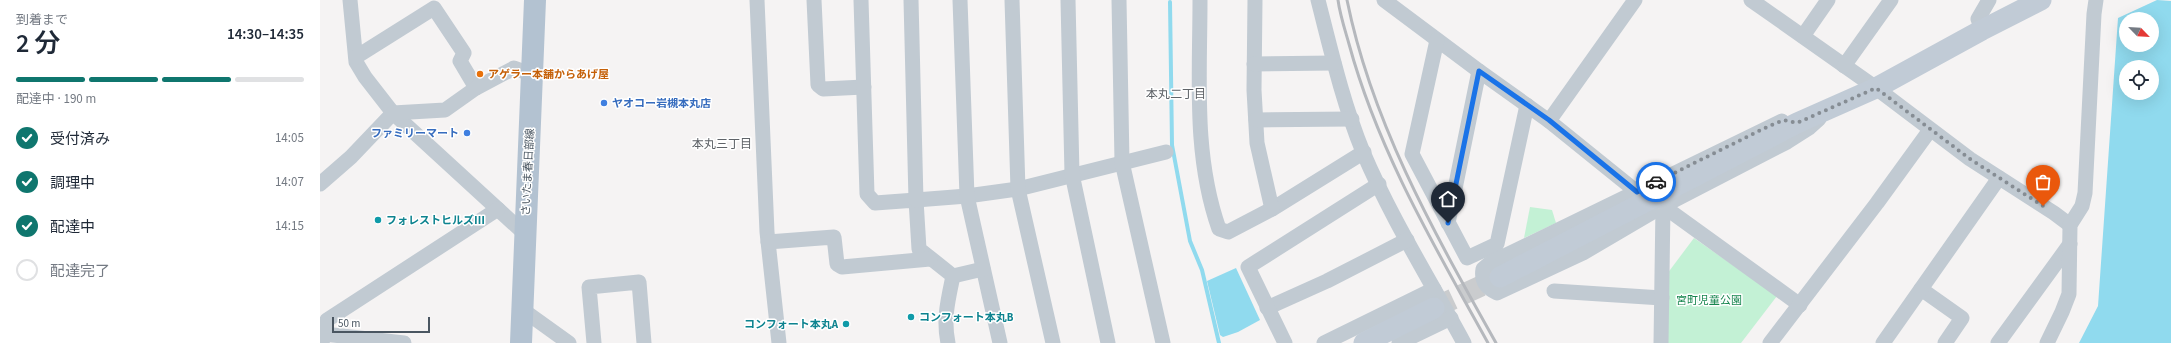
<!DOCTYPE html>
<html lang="ja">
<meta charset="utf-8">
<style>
body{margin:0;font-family:"Source Sans 3","Noto Sans JP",sans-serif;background:#f6f6f7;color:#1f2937;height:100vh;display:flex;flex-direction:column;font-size:15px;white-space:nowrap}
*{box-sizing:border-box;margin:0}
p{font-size:13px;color:#747a83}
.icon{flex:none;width:22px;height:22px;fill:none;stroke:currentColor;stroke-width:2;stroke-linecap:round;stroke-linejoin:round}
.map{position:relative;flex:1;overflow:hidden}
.panel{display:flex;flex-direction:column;background:#fff;width:320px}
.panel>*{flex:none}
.needle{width:26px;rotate:115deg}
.controls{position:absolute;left:1799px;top:12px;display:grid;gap:8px}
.controls a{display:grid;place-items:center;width:40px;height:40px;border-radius:50%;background:#fff;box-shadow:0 4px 16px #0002;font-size:20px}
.scale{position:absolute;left:12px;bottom:10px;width:98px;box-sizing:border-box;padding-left:4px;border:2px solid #4a5661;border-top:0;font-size:11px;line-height:14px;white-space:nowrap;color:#4a5661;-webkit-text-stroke:3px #fff;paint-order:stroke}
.pin{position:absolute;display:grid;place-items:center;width:34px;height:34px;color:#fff;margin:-41px -17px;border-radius:50% 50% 50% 0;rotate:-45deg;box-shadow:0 0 4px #0007}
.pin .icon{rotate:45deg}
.courier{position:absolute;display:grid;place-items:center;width:40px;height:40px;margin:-20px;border:3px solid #1a73e8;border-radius:50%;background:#fff;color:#222;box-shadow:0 1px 5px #0007}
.headline em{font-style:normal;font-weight:600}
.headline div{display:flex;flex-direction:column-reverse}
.headline{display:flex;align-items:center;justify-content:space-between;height:68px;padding:0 16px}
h1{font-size:26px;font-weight:600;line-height:30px}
.bar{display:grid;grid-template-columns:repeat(4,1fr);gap:6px 4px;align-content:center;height:48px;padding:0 16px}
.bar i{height:5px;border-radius:3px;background:#e0e1e3}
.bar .active{background:#0f766e}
.bar p{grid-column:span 4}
ol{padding:0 16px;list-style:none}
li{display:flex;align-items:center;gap:12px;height:44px}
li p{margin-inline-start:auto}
li .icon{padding:4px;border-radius:50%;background:#0f766e;color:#fff;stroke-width:4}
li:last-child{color:#747a83}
li i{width:22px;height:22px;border:2px solid #e0e1e3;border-radius:50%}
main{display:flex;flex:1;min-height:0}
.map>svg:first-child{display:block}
.green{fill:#c3f1d5}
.water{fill:#90daee;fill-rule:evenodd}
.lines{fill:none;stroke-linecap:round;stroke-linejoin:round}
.stream{stroke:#90daee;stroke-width:4}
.secondary-tunnel{stroke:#caccce;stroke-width:21;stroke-dasharray:21 10;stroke-linecap:butt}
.street{stroke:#c1cad2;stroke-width:15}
.secondary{stroke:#c1cbd6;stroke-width:21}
.primary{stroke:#b3c2d1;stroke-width:22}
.rail{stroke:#b5b8bd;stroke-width:3}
.done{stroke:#868d94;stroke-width:4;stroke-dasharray:0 7.2}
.route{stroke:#1a73e8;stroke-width:5}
.food-dot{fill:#e8710a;stroke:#fff;stroke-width:1.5}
.shop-dot{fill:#3f7fe0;stroke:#fff;stroke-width:1.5}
.culture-dot{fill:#0f9aa8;stroke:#fff;stroke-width:1.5}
.labels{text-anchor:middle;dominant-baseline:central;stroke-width:3;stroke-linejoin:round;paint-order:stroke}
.food-label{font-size:11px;font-weight:bold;fill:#c56008;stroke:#fff;text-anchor:start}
.shop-label{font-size:11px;font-weight:bold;fill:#366cbe;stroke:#fff;text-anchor:start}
.street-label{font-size:11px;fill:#4a5661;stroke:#fff}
.culture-label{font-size:11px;font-weight:bold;fill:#0d838f;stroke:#fff;text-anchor:start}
.park-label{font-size:11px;fill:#17864f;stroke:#fff}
.neighbourhood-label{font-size:12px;fill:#5f6368;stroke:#fff}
</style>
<main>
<section class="panel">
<div class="headline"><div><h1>2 分</h1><p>到着まで</p></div><em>14:30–14:35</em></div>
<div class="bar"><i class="active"></i><i class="active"></i><i class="active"></i><i></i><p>配達中 · 190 m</p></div>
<ol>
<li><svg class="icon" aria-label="check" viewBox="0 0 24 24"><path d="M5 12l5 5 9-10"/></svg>受付済み<p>14:05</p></li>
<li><svg class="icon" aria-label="check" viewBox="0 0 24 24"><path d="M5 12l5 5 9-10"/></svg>調理中<p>14:07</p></li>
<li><svg class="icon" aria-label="check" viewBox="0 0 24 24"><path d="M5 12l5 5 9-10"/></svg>配達中<p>14:15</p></li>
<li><i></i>配達完了</li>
</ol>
</section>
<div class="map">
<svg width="1851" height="343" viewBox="0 0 1851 343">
<rect width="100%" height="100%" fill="#f5f3f3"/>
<g class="green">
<polygon points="1210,207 1232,210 1236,223 1204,238"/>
<polygon points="1374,238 1457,296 1421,343 1345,343 1347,274"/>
</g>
<g class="water">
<path d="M1837 0 1851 1V343H1759L1778 306 1798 18ZM1806 19H1832V45H1806ZM1806 67H1832V93H1806Z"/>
<polygon points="916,268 940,320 918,332 903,337 900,335 887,281"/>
</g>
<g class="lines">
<polyline class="stream" points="850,2 852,145 870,241 882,270 899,343"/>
<polyline class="secondary-tunnel" points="1114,308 1180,277"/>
<g class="street">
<polyline points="30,0 36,62 45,77 73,113 205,234"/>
<polyline points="437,0 447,232 459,343"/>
<polyline points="494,0 498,85 503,89 544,87"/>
<path d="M541 0 547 194 555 203 596 200 599 249 633 276C628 300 623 319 628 343"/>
<polyline points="591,0 596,200 647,196 698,189 846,152"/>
<polyline points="640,0 647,196 680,343"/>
<polyline points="692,0 698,189 733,343"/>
<polyline points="748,0 752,174 788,343"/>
<polyline points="799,0 802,162 843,343"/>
<path d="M880 0C880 78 873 155 899 229L908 232 952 209 1044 152"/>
<polyline points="935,0 934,90 937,143 952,209"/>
<path d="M998 0C1011 51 1023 103 1043 152 1071 218 1110 280 1144 343"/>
<polyline points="1064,0 1159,71 1229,121 1317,192"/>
<polyline points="1431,0 1556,88 1650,159 1734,213 1750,225"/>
<polyline points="1662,30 1658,19 1669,0"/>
<polyline points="1483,36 1508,0"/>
<polyline points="1117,40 1092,154 1147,258 1177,244 1207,105"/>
<polyline points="36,57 114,8 144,53 140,61 156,88"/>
<polyline points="934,64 1014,63"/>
<polyline points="1524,66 1571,0"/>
<polyline points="936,120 1032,119"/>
<polyline points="1229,121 1315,0"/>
<path d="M1462 121 1170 263 1163 269C1161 281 1166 288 1177 293L1263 253 1343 206 1467 142 1489 128 1499 119"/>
<polyline points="0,184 31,157 73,113 125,110 156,88 194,68 213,75"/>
<polyline points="1343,206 1480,305"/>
<polyline points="1128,223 1159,71"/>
<polyline points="448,242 514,237 517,264 522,267 610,259"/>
<polyline points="633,276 663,269"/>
<polyline points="1601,289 1642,318 1625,343"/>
<polyline points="1234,291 1342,298"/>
<polyline points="947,308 1007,281 1087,240"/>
<polyline points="203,310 249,343"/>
<polyline points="4,334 84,343"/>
<polyline points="2,343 7,320 178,209"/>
<polyline points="274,343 269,287 319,282 324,343"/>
<polyline points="965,343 928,267 1059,184"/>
<polyline points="1004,343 1114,289"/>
<polyline points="1079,343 1131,318"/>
<polyline points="1341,343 1343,206"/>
<polyline points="1450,343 1557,203 1610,130"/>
<polyline points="1563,343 1679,178"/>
<polyline points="1678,343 1750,244"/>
<polyline points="1727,343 1742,312 1749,294 1750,225 1762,206 1765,193 1774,14 1776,0"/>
</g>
<g class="secondary">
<polyline points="1180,277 1477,123 1556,88 1662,30 1721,0"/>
<polyline points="1044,343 1114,308"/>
</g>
<polyline class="primary" points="201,343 215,0"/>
<g class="rail">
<path d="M1018 0C1020 15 1025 30 1029 44 1058 151 1115 247 1168 343"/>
<path d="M1027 0C1052 124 1115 234 1176 343"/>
</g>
</g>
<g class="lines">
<polyline class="done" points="1336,182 1447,127 1464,120 1477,123 1556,88 1650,159 1723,206"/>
<polyline class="route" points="1128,223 1159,71 1229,120 1317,192 1336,182"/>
</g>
<circle class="food-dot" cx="160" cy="74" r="4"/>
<g class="shop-dot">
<circle cx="284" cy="103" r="4"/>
<circle cx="147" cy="133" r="4"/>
</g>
<g class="culture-dot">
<circle cx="58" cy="220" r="4"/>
<circle cx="591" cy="317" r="4"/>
<circle cx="526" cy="324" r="4"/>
</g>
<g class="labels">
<g class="food-label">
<text x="168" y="74">アゲラー本舗からあげ屋</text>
</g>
<g class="shop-label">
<text x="292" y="103">ヤオコー岩槻本丸店</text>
<text x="139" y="133" text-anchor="end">ファミリーマート</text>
</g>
<g class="street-label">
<text transform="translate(208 172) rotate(-87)">さいたま春日部線</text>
</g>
<g class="culture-label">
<text x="66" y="220">フォレストヒルズⅢ</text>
<text x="599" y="317">コンフォート本丸B</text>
<text x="518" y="324" text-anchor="end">コンフォート本丸A</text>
</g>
<g class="park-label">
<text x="1389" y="300">宮町児童公園</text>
</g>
<g class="neighbourhood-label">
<text x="856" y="94">本丸二丁目</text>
<text x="402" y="144">本丸三丁目</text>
</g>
</g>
</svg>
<div class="controls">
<a><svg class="needle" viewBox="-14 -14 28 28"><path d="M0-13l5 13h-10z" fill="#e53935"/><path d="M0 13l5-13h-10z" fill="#747a83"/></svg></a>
<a><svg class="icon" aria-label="locate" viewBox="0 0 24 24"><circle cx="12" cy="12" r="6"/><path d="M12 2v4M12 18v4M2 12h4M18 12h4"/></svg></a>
</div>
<div class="scale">50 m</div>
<div class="pin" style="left:1723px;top:206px;background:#ea580c"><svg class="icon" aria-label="bag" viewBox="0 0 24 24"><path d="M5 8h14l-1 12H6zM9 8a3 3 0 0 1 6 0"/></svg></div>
<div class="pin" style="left:1128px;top:223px;background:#1f2937"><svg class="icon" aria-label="home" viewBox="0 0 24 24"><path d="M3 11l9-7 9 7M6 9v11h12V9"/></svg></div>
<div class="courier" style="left:1336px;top:182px"><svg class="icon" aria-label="car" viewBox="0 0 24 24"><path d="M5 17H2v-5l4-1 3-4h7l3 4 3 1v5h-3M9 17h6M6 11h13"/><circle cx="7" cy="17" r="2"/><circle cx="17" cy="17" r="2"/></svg></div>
</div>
</main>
